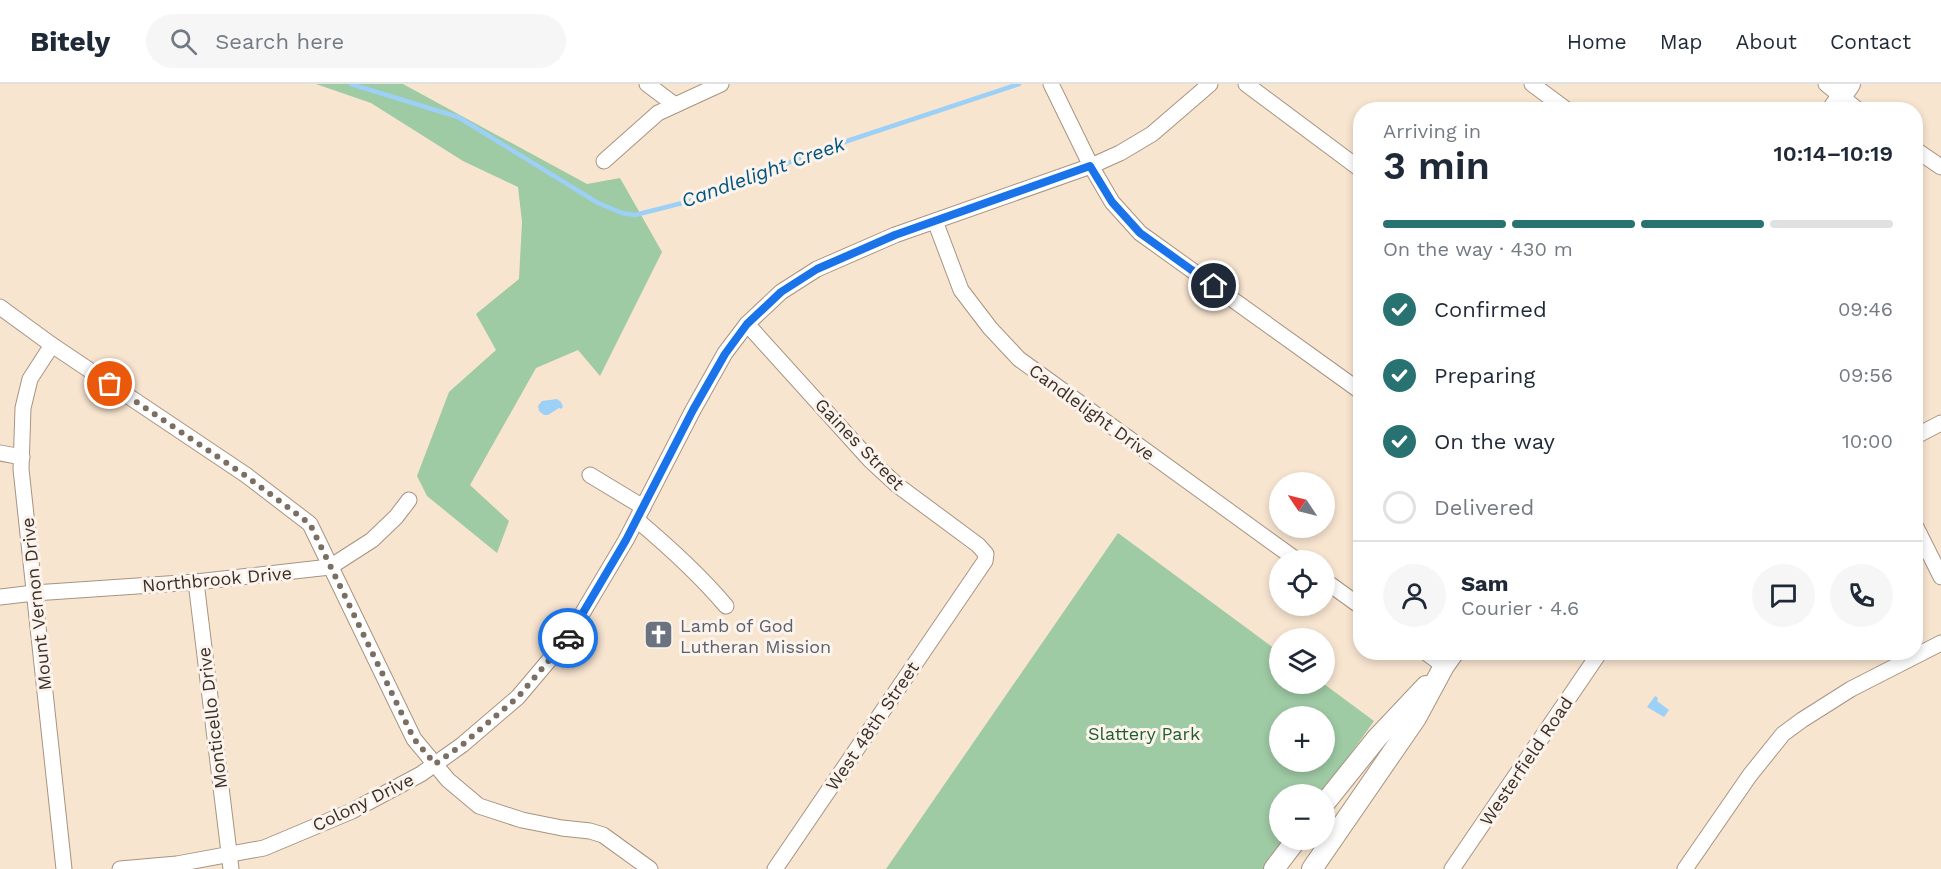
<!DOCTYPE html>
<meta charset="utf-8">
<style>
body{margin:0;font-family:"Work Sans",sans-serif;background:#f6f6f7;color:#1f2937;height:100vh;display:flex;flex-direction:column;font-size:22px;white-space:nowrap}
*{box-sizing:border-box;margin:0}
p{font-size:20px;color:#747a83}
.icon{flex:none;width:33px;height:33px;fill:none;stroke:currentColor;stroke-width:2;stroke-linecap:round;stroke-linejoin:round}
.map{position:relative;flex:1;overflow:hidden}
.panel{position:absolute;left:1353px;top:18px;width:570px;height:558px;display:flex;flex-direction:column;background:#fff;border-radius:24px;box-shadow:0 3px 9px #0003}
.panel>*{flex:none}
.needle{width:39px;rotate:305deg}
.buttons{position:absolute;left:1269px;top:388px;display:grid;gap:12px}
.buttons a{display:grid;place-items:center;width:66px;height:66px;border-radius:50%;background:#fff;box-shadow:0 3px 9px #0003;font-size:30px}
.pin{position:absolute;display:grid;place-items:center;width:51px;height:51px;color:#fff;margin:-26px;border:3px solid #fff;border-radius:50%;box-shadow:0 2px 6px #0007}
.courier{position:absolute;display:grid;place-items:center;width:60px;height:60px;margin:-30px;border:4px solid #1a73e8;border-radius:50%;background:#fff;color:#222;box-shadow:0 2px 8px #0007}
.overview em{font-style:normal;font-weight:600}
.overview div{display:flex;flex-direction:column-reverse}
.overview{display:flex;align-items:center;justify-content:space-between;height:102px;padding:0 30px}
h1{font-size:39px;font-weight:600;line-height:45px}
.bar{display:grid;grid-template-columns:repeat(4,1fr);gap:9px 6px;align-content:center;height:72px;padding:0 30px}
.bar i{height:8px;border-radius:4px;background:#e0e1e3}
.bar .current{background:#287372}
.bar p{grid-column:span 4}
.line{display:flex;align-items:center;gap:15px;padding:0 30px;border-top:2px solid #e0e1e3}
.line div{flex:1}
.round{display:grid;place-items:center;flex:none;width:63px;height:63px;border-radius:32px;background:#f6f6f7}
ol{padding:0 30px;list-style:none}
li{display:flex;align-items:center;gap:18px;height:66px}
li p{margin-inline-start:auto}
li .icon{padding:6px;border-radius:50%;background:#287372;color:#fff;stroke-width:4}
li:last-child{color:#747a83}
li i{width:33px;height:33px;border:3px solid #e0e1e3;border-radius:50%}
header{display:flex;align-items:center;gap:36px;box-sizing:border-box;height:84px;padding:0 30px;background:#fff;border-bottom:2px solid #e0e1e3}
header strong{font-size:28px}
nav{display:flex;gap:33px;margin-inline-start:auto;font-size:21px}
.search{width:420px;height:54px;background:#f6f6f7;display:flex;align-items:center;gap:15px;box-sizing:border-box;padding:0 21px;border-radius:33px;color:#747a83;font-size:22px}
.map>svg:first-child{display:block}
.green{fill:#9ecaa4;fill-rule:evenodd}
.water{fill:#9cd0f7}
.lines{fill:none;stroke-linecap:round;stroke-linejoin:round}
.stream{stroke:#9cd0f7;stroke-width:4.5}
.minor-casing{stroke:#a79481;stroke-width:17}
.tertiary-casing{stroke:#a79481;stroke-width:22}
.minor{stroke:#fff;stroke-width:15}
.tertiary{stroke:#fff;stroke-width:20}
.done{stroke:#7b6f63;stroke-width:6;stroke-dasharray:0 10.8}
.route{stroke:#1a73e8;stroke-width:8}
.labels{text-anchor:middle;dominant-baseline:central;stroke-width:6;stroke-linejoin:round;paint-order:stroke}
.street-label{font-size:18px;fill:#383028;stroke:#fcf4ec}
.worship-label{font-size:18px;fill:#5b616d;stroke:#fcf4ec;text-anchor:start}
.park-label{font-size:18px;fill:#1f5e2e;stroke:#fcf4ec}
.water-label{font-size:20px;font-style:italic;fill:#005481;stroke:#fcf4ec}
</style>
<header>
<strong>Bitely</strong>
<div class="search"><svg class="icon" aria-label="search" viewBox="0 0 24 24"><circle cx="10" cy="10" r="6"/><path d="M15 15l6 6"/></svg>Search here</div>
<nav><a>Home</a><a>Map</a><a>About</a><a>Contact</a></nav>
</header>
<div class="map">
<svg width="1941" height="785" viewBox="0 0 1941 785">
<rect width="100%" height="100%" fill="#f8e5d0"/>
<g class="green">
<polygon points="316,0 403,0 587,100 620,94 662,168 600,292 578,266 536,284 470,401 509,437 497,469 427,412 417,392 449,308 496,266 476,230 519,195 522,138 518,103 463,77 371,19"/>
<path d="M1118 449 1279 568 1280 600H1324L1374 637 1321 711H1280V756H1288L1267 785H886ZM1280 633H1324V678H1280Z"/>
</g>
<g class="water">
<polygon points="557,315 561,318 563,323 561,325 559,324 548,331 544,331 539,327 538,322 542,317"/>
<polygon points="1655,612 1658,614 1657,617 1669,626 1664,633 1647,623"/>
</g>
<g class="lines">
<polyline class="stream" points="351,0 458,33 598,119 622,129 635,131 706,113 814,68 1019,0"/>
<defs>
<g id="minor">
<polyline points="647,0 675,21"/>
<polyline points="1051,0 1091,82 1112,118 1140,149 1360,307"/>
<polyline points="1246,0 1360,85"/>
<polyline points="1532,0 1567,26"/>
<polyline points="1826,0 1858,26"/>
<polyline points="1916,66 1941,83"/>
<polyline points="604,77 658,29 721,0"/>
<polyline points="935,137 961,206 990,244 1019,275 1298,477"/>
<polyline points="0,223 52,261 246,391 310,440 414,655 448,696 479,722 522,736 562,744 590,747 603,751 650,785"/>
<polyline points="747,240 870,376 897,401 978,461 986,470 985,477 775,785"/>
<polyline points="52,261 30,295 23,324 21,385 64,785"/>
<polyline points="1916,352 1941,339"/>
<polyline points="0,369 22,373"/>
<polyline points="590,391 643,423"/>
<path d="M637 436C669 463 699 490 726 522"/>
<polyline points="1916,443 1941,493"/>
<polyline points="1324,496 1360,522"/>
<polyline points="196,498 231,785"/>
<polyline points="0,513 34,509 196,498 330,483 372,456 396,433 409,416"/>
<polyline points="1425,568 1444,582"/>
<polyline points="120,785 177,780 264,764 352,727 421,690 462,661 518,613 567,555 626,456 693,326 725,269 747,240 781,208 817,185 895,151 1091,82 1120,69 1152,50 1210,0"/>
<polyline points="1452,785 1600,568"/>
<polyline points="1685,785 1750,691 1783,650 1802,636 1851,605 1941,559"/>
</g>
<g id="tertiary">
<polyline points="1832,26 1850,0"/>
<polyline points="1324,720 1377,654 1426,602"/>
<polyline points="1274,785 1296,756"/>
<polyline points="1312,785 1416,634 1444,582 1454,568"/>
</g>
</defs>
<use href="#minor" class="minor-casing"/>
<use href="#tertiary" class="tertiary-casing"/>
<use href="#minor" class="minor"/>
<use href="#tertiary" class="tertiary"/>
</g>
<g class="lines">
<polyline class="done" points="110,300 246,392 310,440 414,655 435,680 462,661 518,613 568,554"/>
<polyline class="route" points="568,554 626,456 693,326 725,270 747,240 781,208 817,185 895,151 1090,82 1112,118 1140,149 1214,202"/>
</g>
<defs>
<symbol id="church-square" viewBox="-11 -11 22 22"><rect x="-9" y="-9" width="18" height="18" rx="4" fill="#6b7280" stroke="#fcf4ec"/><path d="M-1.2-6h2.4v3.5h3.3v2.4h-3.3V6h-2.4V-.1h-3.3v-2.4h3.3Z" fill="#fff"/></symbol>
</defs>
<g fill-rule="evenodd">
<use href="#church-square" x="642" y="534" width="33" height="33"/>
</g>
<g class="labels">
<g class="street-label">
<text transform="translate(1092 328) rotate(36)">Candlelight Drive</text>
<text transform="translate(860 360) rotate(46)">Gaines Street</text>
<text transform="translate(217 495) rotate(-5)">Northbrook Drive</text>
<text transform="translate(36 520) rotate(-96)">Mount Vernon Drive</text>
<text transform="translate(212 634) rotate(-97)">Monticello Drive</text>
<text transform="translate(872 642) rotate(-56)">West 48th Street</text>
<text transform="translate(1526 677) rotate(-56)">Westerfield Road</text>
<text transform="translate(363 718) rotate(-26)">Colony Drive</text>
</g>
<g class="worship-label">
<text x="680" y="541">Lamb of God<tspan x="680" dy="21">Lutheran Mission</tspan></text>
</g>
<g class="park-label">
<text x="1144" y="649">Slattery Park</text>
</g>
<g class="water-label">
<text transform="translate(763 88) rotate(-20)">Candlelight Creek</text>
</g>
</g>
</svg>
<div class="buttons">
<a><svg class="needle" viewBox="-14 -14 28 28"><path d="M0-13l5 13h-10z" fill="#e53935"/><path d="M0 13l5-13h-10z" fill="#747a83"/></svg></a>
<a><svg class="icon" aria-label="locate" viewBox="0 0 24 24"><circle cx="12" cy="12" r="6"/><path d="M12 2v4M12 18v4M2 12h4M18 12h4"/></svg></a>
<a><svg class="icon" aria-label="layers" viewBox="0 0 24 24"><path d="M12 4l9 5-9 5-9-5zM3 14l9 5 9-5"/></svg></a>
<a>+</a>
<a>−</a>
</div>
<div class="pin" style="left:110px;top:300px;background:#ea580c"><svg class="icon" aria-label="bag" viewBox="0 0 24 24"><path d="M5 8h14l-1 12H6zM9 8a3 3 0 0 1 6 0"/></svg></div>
<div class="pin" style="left:1214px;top:202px;background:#1f2937"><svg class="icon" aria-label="home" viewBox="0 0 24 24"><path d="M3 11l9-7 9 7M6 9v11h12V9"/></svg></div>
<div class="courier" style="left:568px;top:554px"><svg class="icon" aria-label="car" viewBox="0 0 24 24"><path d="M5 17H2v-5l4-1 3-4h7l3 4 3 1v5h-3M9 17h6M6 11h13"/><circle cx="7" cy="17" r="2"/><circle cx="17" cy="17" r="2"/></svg></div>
<section class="panel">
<div class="overview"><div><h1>3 min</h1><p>Arriving in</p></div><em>10:14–10:19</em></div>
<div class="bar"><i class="current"></i><i class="current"></i><i class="current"></i><i></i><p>On the way · 430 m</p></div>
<ol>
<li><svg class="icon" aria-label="check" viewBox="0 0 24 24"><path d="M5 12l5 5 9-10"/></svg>Confirmed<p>09:46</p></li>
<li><svg class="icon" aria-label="check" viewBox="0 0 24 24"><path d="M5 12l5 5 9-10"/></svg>Preparing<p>09:56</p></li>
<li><svg class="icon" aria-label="check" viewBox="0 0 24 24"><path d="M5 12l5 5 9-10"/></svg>On the way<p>10:00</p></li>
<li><i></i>Delivered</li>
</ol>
<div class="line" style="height:108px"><a class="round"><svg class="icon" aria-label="person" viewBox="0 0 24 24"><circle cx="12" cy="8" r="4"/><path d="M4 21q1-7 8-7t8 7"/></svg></a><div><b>Sam</b><p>Courier · 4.6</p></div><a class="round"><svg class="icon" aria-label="chat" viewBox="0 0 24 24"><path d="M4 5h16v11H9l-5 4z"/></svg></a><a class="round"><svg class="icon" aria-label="phone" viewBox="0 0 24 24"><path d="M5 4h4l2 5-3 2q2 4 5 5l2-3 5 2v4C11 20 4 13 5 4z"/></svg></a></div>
</section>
</div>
